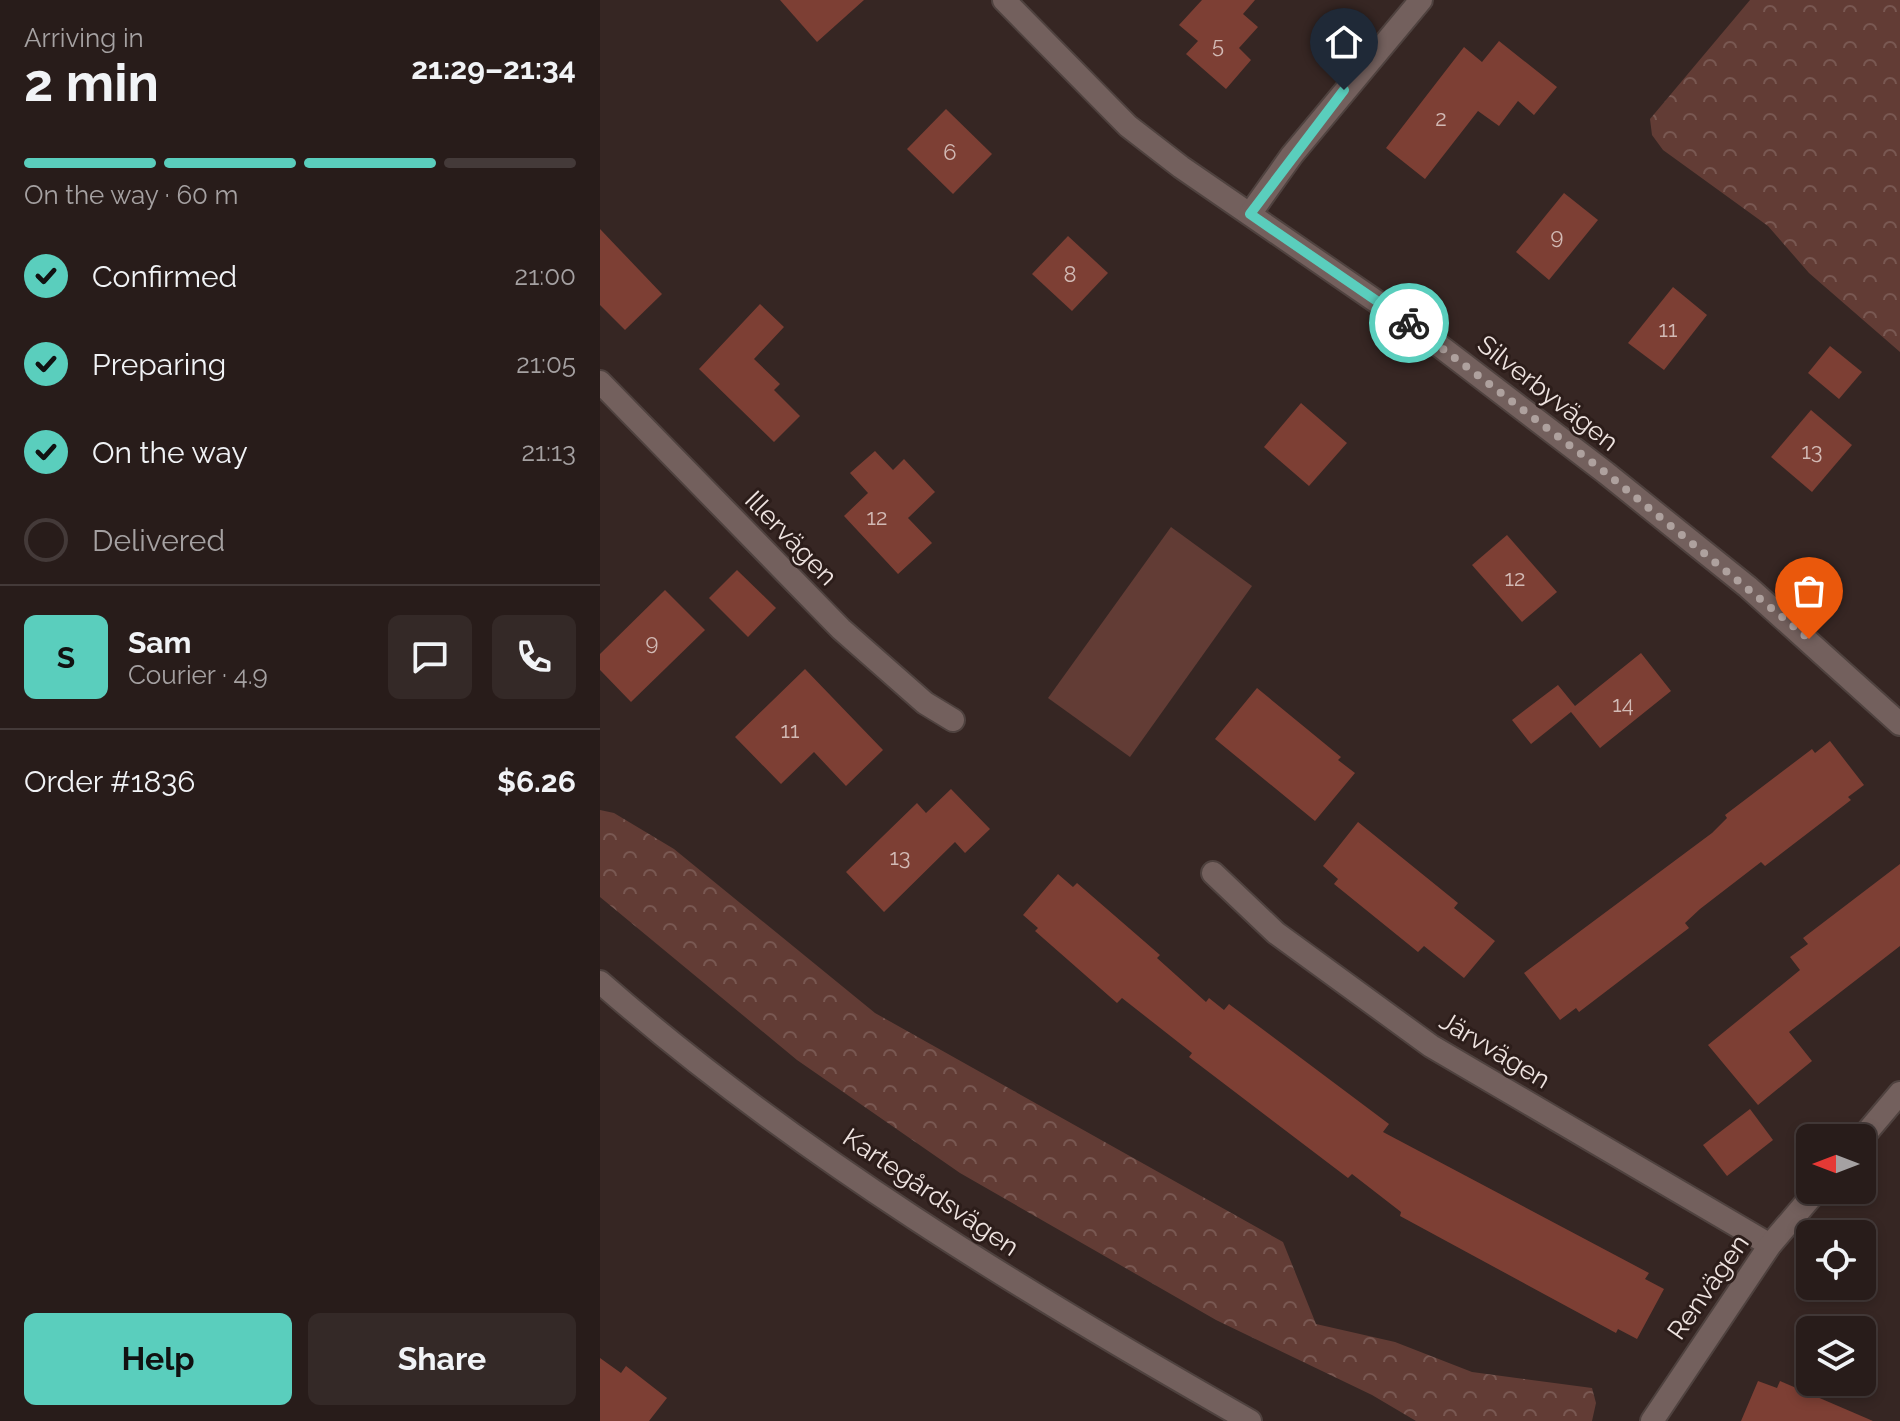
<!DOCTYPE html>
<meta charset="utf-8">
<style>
body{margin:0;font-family:Raleway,sans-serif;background:#342927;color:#f1f3f6;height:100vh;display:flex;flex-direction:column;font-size:30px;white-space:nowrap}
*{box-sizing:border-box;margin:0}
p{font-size:26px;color:#a5a1a2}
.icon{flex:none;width:44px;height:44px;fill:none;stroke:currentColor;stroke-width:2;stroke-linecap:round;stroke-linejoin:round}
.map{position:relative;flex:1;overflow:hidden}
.drawer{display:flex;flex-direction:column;background:#281c1a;width:600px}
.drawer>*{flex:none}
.needle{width:52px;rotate:270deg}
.buttons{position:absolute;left:1196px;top:1124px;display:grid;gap:16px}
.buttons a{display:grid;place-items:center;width:80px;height:80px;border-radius:12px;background:#281c1a;box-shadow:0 4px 12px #0003,0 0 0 2px #443a39;font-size:40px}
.pin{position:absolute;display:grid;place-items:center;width:68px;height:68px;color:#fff;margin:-82px -34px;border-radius:50% 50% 50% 0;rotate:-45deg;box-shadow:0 0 8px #0007}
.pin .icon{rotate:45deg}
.courier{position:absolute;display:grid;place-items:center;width:80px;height:80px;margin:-40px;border:6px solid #5acebd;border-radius:50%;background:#fff;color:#222;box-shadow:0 2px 10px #0007}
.head em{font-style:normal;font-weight:700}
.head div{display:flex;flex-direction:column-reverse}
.head{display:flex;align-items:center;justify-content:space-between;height:136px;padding:0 24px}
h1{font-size:52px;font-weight:700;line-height:60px}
.bar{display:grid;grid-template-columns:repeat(4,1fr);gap:12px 8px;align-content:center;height:96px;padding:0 24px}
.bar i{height:10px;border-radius:6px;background:#443a39}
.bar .current{background:#5acebd}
.bar p{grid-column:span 4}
.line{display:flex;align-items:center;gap:20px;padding:0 24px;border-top:2px solid #443a39}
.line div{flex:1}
.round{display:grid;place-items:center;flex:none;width:84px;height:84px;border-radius:12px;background:#342927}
ol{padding:0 24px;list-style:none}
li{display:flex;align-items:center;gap:24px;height:88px}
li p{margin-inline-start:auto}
li .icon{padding:8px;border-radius:50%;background:#5acebd;color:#111;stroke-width:4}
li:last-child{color:#a5a1a2}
li i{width:44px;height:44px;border:4px solid #443a39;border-radius:50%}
.cta{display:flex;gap:16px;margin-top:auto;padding:16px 24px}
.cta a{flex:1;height:92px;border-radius:12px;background:#5acebd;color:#111;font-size:32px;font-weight:700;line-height:92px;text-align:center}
.cta a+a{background:#342927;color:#f1f3f6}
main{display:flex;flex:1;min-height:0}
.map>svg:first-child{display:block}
.forest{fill:url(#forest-crowns)}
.garden{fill:#623c35}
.building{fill:#7d3f34}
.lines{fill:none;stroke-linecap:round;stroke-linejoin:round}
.minor-casing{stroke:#4f423f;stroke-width:26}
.tertiary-casing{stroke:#4f423f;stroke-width:26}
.minor{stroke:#73605d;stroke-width:22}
.tertiary{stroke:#73605d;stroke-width:22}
.done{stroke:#aea19e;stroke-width:8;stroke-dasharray:0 14.4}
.route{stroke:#5acebd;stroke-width:10}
.labels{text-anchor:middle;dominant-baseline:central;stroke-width:6;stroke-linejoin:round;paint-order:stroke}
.number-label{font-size:22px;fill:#d2bab5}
.street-label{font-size:26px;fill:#eee3e0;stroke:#2c1d1a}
</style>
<main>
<section class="drawer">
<div class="head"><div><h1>2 min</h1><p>Arriving in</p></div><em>21:29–21:34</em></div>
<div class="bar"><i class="current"></i><i class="current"></i><i class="current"></i><i></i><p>On the way · 60 m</p></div>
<ol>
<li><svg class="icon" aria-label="check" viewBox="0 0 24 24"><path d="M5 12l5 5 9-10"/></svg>Confirmed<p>21:00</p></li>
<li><svg class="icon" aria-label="check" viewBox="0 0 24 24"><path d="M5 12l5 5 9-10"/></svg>Preparing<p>21:05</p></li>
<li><svg class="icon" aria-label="check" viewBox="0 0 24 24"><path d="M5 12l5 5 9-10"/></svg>On the way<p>21:13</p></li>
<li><i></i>Delivered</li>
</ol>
<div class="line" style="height:144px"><b class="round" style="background:#5acebd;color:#111">S</b><div><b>Sam</b><p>Courier · 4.9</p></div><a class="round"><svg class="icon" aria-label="chat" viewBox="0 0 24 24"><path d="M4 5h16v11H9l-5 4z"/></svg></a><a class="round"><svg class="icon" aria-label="phone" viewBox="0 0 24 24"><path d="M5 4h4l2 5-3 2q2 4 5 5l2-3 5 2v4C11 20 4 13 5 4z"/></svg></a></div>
<div class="line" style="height:104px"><div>Order #1836</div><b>$6.26</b></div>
<div class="cta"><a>Help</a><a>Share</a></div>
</section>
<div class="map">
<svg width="1300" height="1421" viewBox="0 0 1300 1421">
<defs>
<pattern id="forest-crowns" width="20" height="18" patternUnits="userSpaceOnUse" patternTransform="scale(2)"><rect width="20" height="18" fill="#623c35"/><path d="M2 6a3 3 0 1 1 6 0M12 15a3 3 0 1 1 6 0" fill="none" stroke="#795852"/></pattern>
</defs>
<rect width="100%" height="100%" fill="#362623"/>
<g class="forest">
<polygon points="1150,0 1300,0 1300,352 1209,273 1168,226 1063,150 1052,135 1050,119"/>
<polygon points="0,810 14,813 74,849 275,1013 683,1242 716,1324 795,1342 872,1372 992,1388 996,1403 992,1421 816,1421 772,1395 616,1320 360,1173 197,1060 0,897"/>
</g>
<polygon class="garden" points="571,527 652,586 530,757 448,698"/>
<g class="building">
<polygon points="180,0 264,0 217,42"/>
<polygon points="602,0 655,0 643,14 658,27 639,48 651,60 626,89 586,54 598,41 579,25"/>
<polygon points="899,41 957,87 934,115 918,101 899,126 878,111 825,179 786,148 864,47 882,62"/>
<polygon points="346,109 392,154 353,194 307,149"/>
<polygon points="964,193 998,220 949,280 916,252"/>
<polygon points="0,229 62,294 25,330 0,305"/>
<polygon points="468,236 508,273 472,311 432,274"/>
<polygon points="1073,287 1107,315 1064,370 1028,343"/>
<polygon points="160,304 184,327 154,359 180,384 174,390 200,416 174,442 99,369"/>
<polygon points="1230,346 1262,372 1239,399 1208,373"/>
<polygon points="701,403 747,443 709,486 664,447"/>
<polygon points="1211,410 1252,445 1212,492 1171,457"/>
<polygon points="275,451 293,470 304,459 335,492 308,518 332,543 298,574 244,516 268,493 250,473"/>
<polygon points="907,535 957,592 922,622 872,565"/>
<polygon points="137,570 176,608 148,637 109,598"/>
<polygon points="65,590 105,630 31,702 0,670 0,654"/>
<polygon points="1041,653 1071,691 1000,748 971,712 931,744 912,720 958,685 975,706"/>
<polygon points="205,669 283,750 246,786 214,752 181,784 135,737"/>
<polygon points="657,688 741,757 738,760 755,773 715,821 615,739"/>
<polygon points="1230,741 1264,785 1248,797 1251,800 1165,866 1161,862 1100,909 1085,923 1089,928 979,1012 976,1008 960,1020 924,973 1112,833 1127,818 1125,815 1212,749 1215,753"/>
<polygon points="351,789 390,829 365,853 355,842 284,912 246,872 317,803 326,813"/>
<polygon points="758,822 858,903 854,908 895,941 864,978 824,946 818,952 734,884 738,879 723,866"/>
<polygon points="1300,864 1300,946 1189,1032 1212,1061 1158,1105 1108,1045 1200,970 1190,957 1208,944 1203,938"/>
<polygon points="458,874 473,887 477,883 560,955 557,958 606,1002 609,998 624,1010 629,1004 789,1124 783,1132 1049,1273 1045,1279 1064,1289 1037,1339 1018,1329 1016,1333 800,1216 801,1212 752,1174 748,1178 589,1057 592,1053 522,998 517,1003 435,931 438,928 423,915"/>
<polygon points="1150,1109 1173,1140 1127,1176 1103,1145"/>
<polygon points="0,1358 21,1373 26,1366 67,1398 49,1421 0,1421"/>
<polygon points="1158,1381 1177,1388 1180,1381 1273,1421 1141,1421"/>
</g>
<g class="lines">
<defs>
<g id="minor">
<polyline points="404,0 528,126 581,167 828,337 1006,473 1148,587 1300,724"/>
<polyline points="650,214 692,155 821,0"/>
<polyline points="0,382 241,629 325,703 353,720"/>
<polyline points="613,873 676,933 831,1046 1170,1245"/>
<polyline points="1262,1138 1300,1093"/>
<polyline points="1052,1421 1170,1245 1217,1190"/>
</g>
<path id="tertiary" d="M0 982C193 1152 427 1294 650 1421"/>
</defs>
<use href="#minor" class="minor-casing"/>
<use href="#tertiary" class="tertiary-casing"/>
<use href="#minor" class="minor"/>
<use href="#tertiary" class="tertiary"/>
</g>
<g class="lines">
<polyline class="done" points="809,323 1006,473 1209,639"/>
<polyline class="route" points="744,90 650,214 809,323"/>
</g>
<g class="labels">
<g class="number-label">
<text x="618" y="45">5</text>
<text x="841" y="118">2</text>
<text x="350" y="152">6</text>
<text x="957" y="236">9</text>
<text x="470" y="274">8</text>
<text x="1068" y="329">11</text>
<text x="1212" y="451">13</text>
<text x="277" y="517">12</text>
<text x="915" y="578">12</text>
<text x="52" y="642">9</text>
<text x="1023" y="704">14</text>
<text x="190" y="730">11</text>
<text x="300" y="857">13</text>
</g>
<g class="street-label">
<text transform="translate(948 393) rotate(38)">Silverbyvägen</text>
<text transform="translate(191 538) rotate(46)">Illervägen</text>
<text transform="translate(895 1050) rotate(31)">Järvvägen</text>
<text transform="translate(331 1192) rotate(34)">Kartegårdsvägen</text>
<text transform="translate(1108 1287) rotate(-55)">Renvägen</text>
</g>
</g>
</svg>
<div class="buttons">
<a><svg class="needle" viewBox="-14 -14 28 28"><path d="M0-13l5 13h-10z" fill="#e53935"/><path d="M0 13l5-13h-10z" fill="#a5a1a2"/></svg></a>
<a><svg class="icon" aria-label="locate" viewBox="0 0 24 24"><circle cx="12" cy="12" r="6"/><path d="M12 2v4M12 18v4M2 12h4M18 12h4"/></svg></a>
<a><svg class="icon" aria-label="layers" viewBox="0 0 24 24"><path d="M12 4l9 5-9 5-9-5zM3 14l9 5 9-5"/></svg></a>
</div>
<div class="pin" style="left:1209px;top:639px;background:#ea580c"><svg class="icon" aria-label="bag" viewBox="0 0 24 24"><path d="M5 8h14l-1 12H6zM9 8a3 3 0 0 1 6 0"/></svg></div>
<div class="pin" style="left:744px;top:90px;background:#1f2937"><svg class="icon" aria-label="home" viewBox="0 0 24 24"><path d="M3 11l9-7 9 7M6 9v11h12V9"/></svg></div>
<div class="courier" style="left:809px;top:323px"><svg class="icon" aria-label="bike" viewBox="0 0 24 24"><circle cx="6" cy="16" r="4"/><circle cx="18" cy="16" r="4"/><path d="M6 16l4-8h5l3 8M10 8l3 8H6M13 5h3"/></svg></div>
</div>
</main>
